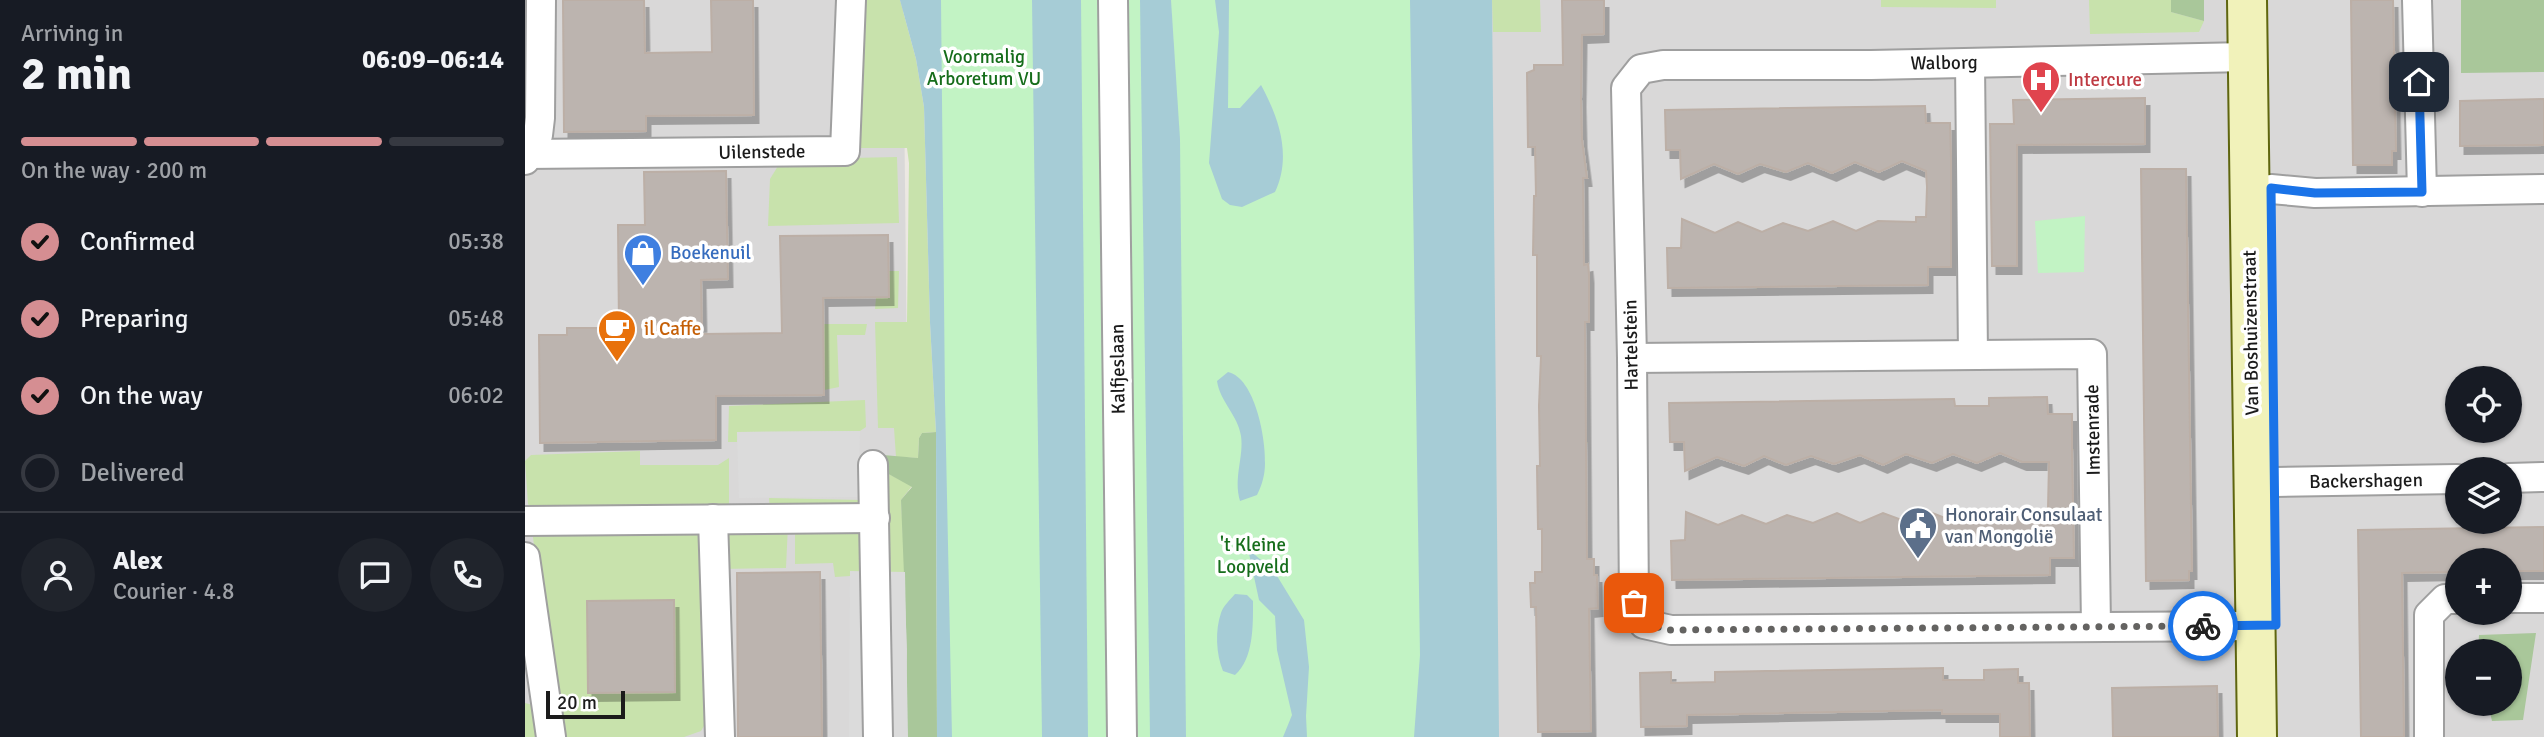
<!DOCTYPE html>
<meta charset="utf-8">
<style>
body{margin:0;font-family:Signika,sans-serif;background:#20242c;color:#f1f3f6;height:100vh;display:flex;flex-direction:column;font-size:26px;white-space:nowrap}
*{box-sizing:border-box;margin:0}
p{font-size:23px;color:#9ea1a6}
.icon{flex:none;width:38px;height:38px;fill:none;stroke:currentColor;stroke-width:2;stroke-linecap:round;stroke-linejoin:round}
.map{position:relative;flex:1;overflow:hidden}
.sheet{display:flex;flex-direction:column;background:#171b24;width:525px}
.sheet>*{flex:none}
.fabs{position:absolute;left:1920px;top:366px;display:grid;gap:14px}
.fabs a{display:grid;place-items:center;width:77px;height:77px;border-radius:50%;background:#171b24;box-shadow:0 2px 5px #0004;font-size:35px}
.scale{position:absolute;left:21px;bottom:18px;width:79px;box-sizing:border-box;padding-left:7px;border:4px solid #1b1b1b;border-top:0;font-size:19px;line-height:24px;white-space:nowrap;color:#1b1b1b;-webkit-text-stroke:5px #fff;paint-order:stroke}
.pin{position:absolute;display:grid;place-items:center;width:60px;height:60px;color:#fff;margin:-30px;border-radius:14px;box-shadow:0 4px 10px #0006}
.courier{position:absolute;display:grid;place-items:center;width:70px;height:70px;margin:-35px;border:5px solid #1a73e8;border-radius:50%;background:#fff;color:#222;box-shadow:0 2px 9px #0007}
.summary em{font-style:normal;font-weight:700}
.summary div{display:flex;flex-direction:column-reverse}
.summary{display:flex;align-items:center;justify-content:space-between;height:119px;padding:0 21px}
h1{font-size:46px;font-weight:700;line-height:52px}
.bar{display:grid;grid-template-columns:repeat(4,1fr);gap:10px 7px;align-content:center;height:84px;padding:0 21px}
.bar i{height:9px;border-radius:5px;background:#363941}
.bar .on{background:#d58e92}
.bar p{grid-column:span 4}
.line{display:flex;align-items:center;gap:18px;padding:0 21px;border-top:2px solid #363941}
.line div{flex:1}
.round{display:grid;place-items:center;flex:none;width:74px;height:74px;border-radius:37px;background:#20242c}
ol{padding:0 21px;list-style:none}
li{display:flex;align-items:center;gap:21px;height:77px}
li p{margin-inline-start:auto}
li .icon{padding:7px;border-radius:50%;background:#d58e92;color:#111;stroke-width:4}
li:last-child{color:#9ea1a6}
li i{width:38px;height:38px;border:4px solid #363941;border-radius:50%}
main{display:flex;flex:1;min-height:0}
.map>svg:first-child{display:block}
.residential{fill:#d9d8d8;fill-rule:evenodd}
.grass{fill:#c8e2ac}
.forest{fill:#a9c79a}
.park{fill:#c2f3c4}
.parking{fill:#dbdbdb}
.water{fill:#a6ccd6}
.building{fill:#bcb4af;stroke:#bcafa6;stroke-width:2;filter:url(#shadow)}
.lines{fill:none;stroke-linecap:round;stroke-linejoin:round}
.street-casing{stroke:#9f9f9f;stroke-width:32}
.secondary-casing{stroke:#5f660f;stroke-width:42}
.street{stroke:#fff;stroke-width:28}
.secondary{stroke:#f1f2ba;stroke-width:38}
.done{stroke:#646361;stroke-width:7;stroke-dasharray:0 12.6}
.route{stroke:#1a73e8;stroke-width:9}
.labels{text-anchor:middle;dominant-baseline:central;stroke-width:7;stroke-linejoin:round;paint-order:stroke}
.park-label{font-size:19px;fill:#166d1b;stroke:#fff}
.street-label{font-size:19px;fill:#1b1b1b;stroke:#fff}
.health-label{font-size:19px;fill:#be3a42;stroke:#fff;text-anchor:start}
.shop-label{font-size:19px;fill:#366cbe;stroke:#fff;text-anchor:start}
.food-label{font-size:19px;fill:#c56008;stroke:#fff;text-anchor:start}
.service-label{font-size:19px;fill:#4e5e75;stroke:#fff;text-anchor:start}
</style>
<main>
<section class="sheet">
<div class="summary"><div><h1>2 min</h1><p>Arriving in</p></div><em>06:09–06:14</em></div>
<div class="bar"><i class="on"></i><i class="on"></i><i class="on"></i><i></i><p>On the way · 200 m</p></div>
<ol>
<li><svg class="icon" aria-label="check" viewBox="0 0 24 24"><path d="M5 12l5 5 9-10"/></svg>Confirmed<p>05:38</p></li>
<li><svg class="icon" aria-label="check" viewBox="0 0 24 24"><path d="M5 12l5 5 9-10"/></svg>Preparing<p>05:48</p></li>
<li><svg class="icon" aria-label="check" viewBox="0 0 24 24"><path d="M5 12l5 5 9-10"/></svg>On the way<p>06:02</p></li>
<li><i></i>Delivered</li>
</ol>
<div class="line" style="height:126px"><a class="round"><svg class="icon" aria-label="person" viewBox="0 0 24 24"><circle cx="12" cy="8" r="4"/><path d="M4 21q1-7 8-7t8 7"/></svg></a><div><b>Alex</b><p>Courier · 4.8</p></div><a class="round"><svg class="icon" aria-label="chat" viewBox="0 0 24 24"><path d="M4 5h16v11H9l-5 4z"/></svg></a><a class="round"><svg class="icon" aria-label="phone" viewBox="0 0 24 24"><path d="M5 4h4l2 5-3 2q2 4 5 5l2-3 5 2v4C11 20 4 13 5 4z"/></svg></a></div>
</section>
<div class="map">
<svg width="2019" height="737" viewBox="0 0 2019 737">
<defs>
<filter id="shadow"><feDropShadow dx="4.5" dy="8" stdDeviation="0" flood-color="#0004"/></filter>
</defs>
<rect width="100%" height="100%" fill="#ece8e2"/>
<g class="residential">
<polygon points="0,0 378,0 386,737 0,737"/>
<path d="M944 0H2019V737H951ZM1932 378H1984V430H1932ZM1932 469H1984V522H1932ZM1932 560H1984V612H1932ZM1932 651H1984V704H1932Z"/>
</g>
<g class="grass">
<polygon points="331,0 375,0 391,59 399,107 405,323 411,432 397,433 394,438 393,458 371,457 369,428 353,428 350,322 382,322 384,163 382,148 332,148"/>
<polygon points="967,0 1015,0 1016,32 968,32"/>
<polygon points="1356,0 1471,0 1471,8 1356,7"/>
<polygon points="1564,0 1646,0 1646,12 1679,21 1674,32 1565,34"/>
<polygon points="372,157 374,223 243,226 245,179 253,166 279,159"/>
<polygon points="364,271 374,271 373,308 350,309 351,298 364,297"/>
<polygon points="299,324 342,324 340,335 312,335 314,387 299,390"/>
<polygon points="340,400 341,427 335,431 213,432 212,442 203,442 204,406"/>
<polygon points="115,451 115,465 193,465 204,458 204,512 11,514 3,504 0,461 6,455"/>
<polygon points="360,472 387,486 376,500 380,572 363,572"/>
<polygon points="244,498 336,500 330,510 245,511"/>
<polygon points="173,524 181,535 185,716 176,731 159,737 32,737 7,529"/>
<polygon points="199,525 263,525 261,568 195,569"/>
<polygon points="323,525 339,533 340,575 310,577 308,563 270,564 270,526"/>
<polygon points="0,703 8,705 13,737 0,737"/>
</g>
<g class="forest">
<polygon points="1646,0 1679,0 1679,21 1646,12"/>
<polygon points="1936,0 2019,0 2019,72 1936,73"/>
<polygon points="411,432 412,737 381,737 382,649 376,500 387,487 360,472 358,455 393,458 394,438 397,433"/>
<polygon points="2011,633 1998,720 1967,721 1963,704 1984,704 1984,651 1953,651 1954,635"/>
</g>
<g class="park">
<polygon points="406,0 509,0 520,737 423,737"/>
<polygon points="549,0 889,0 900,737 560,737"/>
<polygon points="1560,216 1559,272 1513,273 1510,221"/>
</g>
<g class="parking">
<polygon points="335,431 333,497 214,498 212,432"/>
<polygon points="325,571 380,572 383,737 324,737"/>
</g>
<g class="water">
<polygon points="375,0 416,0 420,400 427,737 412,737 411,432 405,323 399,107 391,59"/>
<polygon points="507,0 556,0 563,737 517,737"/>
<polygon points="615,0 646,0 655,139 661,737 625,737"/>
<path d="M690 0H704L703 108H715L736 85C754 118 767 156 750 192L717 207 705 205 697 199 684 163 694 32Z"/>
<polygon points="885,0 967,0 974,737 889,737 895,655"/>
<path d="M703 372C730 378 741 439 740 463 740 475 737 485 732 495L715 501C708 478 719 457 716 436 713 415 695 402 692 381Z"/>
<polygon points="723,549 749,571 779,620 784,667 781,716 782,737 758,737 767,715 752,650 750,616 734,600"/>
<path d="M710 594 722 595 728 601C728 625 729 658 710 675L698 671C691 654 690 630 696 613 698 606 705 600 710 594Z"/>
</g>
<g class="building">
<polygon points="38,0 119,0 120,53 187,52 186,0 228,0 229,115 121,116 121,131 39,132"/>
<polygon points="1037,0 1079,0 1079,34 1057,35 1056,99 1057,140 1062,178 1058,178 1059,265 1063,264 1064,275 1064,322 1060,322 1062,559 1069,559 1069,575 1072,575 1073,608 1064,609 1066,731 1013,732 1011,607 1006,607 1005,583 1010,583 1010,572 1017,572 1017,529 1013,529 1012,466 1015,466 1014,406 1016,356 1012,356 1012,255 1008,255 1009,196 1011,196 1010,147 1003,147 1002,73 1009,70 1009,65 1038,65"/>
<polygon points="1826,0 1868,0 1871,151 1867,151 1867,165 1828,165"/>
<polygon points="1620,98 1620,144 1492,145 1492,266 1467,266 1465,124 1489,124 1488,100"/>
<polygon points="2019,99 2019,145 1935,146 1935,101"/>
<polygon points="1400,106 1401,123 1425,123 1426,157 1426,267 1403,267 1403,285 1143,288 1142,248 1156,248 1157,219 1190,233 1213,222 1237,232 1258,223 1283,231 1308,221 1331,231 1353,221 1391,222 1391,217 1401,217 1402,187 1401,171 1377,161 1354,172 1330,162 1307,173 1283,163 1261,172 1235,164 1213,174 1189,164 1156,179 1155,150 1141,150 1140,110"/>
<polygon points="1616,169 1661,169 1667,571 1664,571 1664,580 1621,581"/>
<polygon points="201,171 203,279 176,280 177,334 257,333 255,236 363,235 364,297 298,298 299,395 191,396 191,440 15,443 14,335 42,335 42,328 94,328 93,225 120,225 119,172"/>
<polygon points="1522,397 1523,414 1547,414 1547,449 1549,558 1525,558 1525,575 1147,580 1146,541 1160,540 1161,512 1193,525 1217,515 1241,524 1262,515 1288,523 1312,513 1335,523 1358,513 1382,522 1405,512 1430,522 1452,511 1476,521 1498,511 1523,509 1524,462 1497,462 1475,453 1452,463 1428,454 1407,463 1381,454 1358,465 1335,455 1309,464 1286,456 1261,465 1239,456 1219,466 1192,457 1160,471 1159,442 1145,442 1144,403 1429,399 1430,406 1464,406 1464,398"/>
<polygon points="2019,527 2019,571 1984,571 1984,560 1932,560 1932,572 1877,573 1879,737 1836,737 1833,530"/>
<polygon points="295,572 297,737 213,737 212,573"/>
<polygon points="149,600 150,692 63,693 62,601"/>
<polygon points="1418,668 1418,680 1459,680 1459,670 1493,669 1493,683 1504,683 1505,737 1475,737 1475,714 1417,714 1417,710 1162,715 1162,726 1116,727 1115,673 1146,672 1146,683 1190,682 1190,672"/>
<polygon points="1692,686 1693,737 1588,737 1587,688"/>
</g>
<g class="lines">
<defs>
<g id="street">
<polyline points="588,0 597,737"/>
<polyline points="1892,0 1897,192"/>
<polyline points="1722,57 1346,65 1138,65 1116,69 1101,88 1107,358 1109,603 1119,624 1146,630 1730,626"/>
<polyline points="1445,63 1448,355"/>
<polyline points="0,154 320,151 326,0"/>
<polyline points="0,160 13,135 15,118 16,0"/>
<polyline points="1746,189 1790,193 2019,189"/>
<polyline points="1107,358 1567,354 1571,626"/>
<polyline points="348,465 353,737"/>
<polyline points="1984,478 2019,477"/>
<polyline points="1750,482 1932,479"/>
<polyline points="188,519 195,737"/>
<polyline points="0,521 350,518"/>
<polyline points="0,557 26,737"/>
<polyline points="1984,598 2019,598"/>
<polyline points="1904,737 1904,615 1920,599 1932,599"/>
</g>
<polyline id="secondary" points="1722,0 1732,737"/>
</defs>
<use href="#street" class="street-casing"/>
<use href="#secondary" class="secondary-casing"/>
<use href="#street" class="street"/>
<use href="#secondary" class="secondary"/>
</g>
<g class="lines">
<polyline class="done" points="1109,603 1119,624 1146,630 1678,626"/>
<polyline class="route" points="1678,626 1751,625 1746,188 1790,193 1897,192 1894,82"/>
</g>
<defs>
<symbol id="hospital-pin" viewBox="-11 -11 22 30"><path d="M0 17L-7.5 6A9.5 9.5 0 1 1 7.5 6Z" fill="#e0444e" stroke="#fff"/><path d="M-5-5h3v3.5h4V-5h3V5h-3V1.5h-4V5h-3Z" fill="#fff"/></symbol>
<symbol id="shop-pin" viewBox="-11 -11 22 30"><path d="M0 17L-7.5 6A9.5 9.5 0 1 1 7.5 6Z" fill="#3f7fe0" stroke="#fff"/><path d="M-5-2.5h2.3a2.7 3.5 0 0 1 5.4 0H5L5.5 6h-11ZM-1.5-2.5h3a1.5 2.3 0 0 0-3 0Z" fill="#fff"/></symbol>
<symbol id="cafe-pin" viewBox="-11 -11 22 30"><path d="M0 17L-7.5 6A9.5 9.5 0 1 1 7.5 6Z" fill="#e8710a" stroke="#fff"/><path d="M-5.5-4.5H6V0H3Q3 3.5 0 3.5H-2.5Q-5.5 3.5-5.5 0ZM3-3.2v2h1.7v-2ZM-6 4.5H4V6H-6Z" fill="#fff"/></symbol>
<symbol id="civic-pin" viewBox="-11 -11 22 30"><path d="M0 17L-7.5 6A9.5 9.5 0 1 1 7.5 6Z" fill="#5c6f8a" stroke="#fff"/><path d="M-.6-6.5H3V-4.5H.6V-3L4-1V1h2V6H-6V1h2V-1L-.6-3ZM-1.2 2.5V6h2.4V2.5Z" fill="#fff"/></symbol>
</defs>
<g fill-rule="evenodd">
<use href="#hospital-pin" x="1494" y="58" width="44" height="60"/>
<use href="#shop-pin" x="96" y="231" width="44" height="60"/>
<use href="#cafe-pin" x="70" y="307" width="44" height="60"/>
<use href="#civic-pin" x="1371" y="504" width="44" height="60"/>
</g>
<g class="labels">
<g class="park-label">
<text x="459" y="57">Voormalig<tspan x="459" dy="22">Arboretum VU</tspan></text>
<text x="728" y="545">'t Kleine<tspan x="728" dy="22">Loopveld</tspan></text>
</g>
<g class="street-label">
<text transform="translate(1419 63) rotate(-1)">Walborg</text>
<text transform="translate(237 152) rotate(-1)">Uilenstede</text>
<text transform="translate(1726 333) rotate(-91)">Van Boshuizenstraat</text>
<text transform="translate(1106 345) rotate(-91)">Hartelstein</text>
<text transform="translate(593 369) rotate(-91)">Kalfjeslaan</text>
<text transform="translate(1568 430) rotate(-91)">Imstenrade</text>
<text transform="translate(1841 481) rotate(-1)">Backershagen</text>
</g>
<g class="health-label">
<text x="1543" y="80">Intercure</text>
</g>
<g class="shop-label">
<text x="145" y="253">Boekenuil</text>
</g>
<g class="food-label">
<text x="119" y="329">il Caffe</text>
</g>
<g class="service-label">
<text x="1420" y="515">Honorair Consulaat<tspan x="1420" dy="22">van Mongolië</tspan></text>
</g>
</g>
</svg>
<div class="fabs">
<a><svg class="icon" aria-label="locate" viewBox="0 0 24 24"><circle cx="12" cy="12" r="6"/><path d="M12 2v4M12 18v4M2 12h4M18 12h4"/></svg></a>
<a><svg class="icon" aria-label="layers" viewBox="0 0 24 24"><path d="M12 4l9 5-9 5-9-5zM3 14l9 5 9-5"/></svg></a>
<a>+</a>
<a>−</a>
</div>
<div class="scale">20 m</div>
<div class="pin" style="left:1109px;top:603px;background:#ea580c"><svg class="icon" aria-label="bag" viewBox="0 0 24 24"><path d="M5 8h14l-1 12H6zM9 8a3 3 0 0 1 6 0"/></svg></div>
<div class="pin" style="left:1894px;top:82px;background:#1f2937"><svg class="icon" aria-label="home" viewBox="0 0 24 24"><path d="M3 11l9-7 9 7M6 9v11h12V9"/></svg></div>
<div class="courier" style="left:1678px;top:626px"><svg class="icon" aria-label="bike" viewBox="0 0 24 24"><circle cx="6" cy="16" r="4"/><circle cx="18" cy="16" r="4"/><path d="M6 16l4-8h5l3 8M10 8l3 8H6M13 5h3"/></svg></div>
</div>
</main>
